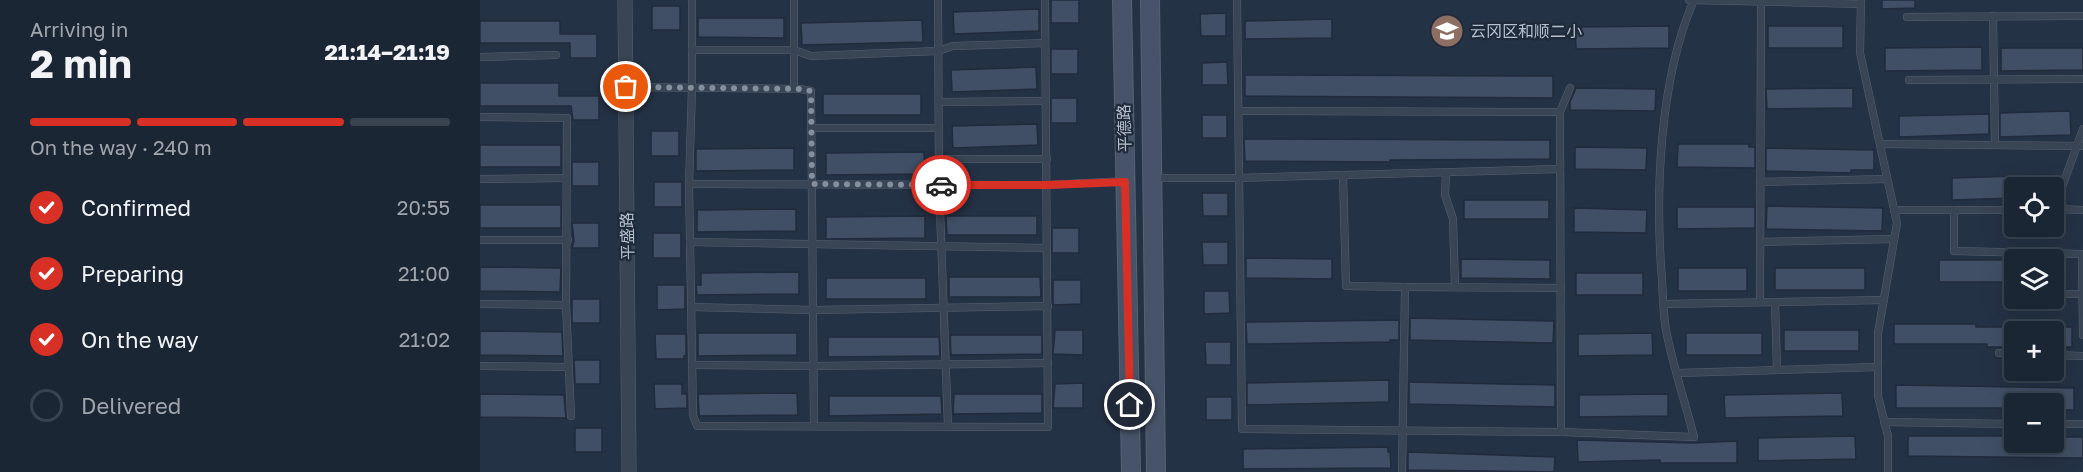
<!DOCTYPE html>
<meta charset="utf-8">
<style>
body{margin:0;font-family:"Golos Text","Noto Sans SC",sans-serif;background:#242e3c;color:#f1f3f6;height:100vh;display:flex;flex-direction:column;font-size:22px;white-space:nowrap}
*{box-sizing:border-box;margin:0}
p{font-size:20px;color:#a0a5ac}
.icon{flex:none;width:33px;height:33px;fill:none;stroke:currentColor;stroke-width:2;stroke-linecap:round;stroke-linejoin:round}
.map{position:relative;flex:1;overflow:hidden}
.side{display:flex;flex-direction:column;background:#1b2634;width:480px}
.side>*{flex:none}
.fabs{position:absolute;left:1524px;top:177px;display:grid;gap:12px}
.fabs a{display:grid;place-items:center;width:60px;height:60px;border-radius:6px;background:#1b2634;box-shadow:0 6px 24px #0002,0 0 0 2px #39434f;font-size:30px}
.pin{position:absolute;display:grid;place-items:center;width:51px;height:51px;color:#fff;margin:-26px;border:3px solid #fff;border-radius:50%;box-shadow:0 2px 6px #0007}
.courier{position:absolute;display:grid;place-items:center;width:60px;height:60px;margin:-30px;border:4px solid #d93025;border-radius:50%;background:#fff;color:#222;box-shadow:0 2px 8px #0007}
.overview em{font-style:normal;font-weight:700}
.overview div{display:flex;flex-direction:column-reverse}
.overview{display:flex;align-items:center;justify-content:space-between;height:102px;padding:0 30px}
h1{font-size:39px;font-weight:700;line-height:45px}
.bar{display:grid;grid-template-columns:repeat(4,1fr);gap:9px 6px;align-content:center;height:72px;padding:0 30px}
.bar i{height:8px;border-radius:4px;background:#39434f}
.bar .selected{background:#d93025}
.bar p{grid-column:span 4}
ol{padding:0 30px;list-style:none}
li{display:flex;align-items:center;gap:18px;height:66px}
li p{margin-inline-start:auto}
li .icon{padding:6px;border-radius:50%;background:#d93025;color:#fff;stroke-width:4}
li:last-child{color:#a0a5ac}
li i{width:33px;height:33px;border:3px solid #39434f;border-radius:50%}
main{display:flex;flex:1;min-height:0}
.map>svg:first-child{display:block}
.building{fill:#404f65;stroke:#202b3c;stroke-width:1.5}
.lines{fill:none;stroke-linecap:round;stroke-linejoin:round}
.lane-casing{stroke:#576272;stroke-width:8}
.street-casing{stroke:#576272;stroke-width:15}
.secondary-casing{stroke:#576272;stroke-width:20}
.lane{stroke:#394454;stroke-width:7}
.street{stroke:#394454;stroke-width:14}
.secondary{stroke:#475368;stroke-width:18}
.done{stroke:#838e9e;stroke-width:6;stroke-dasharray:0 10.8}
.route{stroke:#d93025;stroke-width:8}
.labels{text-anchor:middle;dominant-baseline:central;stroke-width:4.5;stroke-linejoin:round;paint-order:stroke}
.poi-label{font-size:16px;fill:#b6bfce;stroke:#1e293a;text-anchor:start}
.street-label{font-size:16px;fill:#b6bfce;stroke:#1e293a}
</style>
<main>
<section class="side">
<div class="overview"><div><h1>2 min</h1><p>Arriving in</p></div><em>21:14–21:19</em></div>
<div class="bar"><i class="selected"></i><i class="selected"></i><i class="selected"></i><i></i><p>On the way · 240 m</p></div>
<ol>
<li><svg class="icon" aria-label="check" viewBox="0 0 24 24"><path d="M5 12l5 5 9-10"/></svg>Confirmed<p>20:55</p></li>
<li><svg class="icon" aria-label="check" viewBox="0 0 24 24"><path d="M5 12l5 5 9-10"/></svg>Preparing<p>21:00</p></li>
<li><svg class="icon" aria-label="check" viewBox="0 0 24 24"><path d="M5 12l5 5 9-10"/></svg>On the way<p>21:02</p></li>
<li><i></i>Delivered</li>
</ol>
</section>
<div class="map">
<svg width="1603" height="472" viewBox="0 0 1603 472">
<rect width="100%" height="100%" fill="#243245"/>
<g class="building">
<rect x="571" y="0" width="28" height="23"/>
<polygon points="1402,0 1435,0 1435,8 1402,9"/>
<rect x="172" y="6" width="28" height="24"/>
<polygon points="559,9 559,31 474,34 473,12"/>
<polygon points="746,13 746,36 721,36 720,14"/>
<polygon points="218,18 304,18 304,38 218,37"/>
<polygon points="852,19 852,38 765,39 765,21"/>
<polygon points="442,20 443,42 322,45 321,23"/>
<polygon points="0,21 80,21 80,34 117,34 117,58 90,58 90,43 0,43"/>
<polygon points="1189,26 1189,48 1096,49 1095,27"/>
<rect x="1288" y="26" width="75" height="22"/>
<polygon points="1502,47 1502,70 1405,71 1405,48"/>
<polygon points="1521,48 1603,48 1603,70 1521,71"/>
<rect x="571" y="49" width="27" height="25"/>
<polygon points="747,62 748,85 722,85 722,63"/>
<polygon points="556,67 557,89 472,92 471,70"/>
<polygon points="765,75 1073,76 1073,98 765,96"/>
<polygon points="0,83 79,83 79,96 119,96 119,120 93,120 91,106 0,106"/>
<polygon points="1096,88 1176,89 1175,111 1090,110 1090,102"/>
<polygon points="1373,88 1373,108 1287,109 1286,89"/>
<rect x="343" y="94" width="98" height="21"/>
<rect x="571" y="98" width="26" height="25"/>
<polygon points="1590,111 1591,135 1520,137 1520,113"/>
<polygon points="1509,114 1509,134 1419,137 1419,116"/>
<rect x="722" y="115" width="25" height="23"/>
<polygon points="557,124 558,145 473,148 472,126"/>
<rect x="171" y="131" width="28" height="25"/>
<polygon points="764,139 1070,140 1070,159 910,160 910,162 765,161"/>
<polygon points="1198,144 1269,144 1269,147 1275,147 1275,168 1197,167"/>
<rect x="0" y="145" width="81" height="22"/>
<polygon points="1095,147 1167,148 1166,170 1095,169"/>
<polygon points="314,148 314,170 216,171 216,149"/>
<polygon points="1286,148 1394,150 1394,170 1371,170 1371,173 1286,171"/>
<polygon points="444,152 445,174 346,175 346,153"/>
<rect x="92" y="162" width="27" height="24"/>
<polygon points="1570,175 1571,188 1534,188 1534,198 1472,200 1472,178"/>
<rect x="174" y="182" width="28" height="25"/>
<polygon points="722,193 748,193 748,216 723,216"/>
<rect x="984" y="200" width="85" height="19"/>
<rect x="0" y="205" width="81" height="23"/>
<polygon points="1287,206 1403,208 1402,231 1286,229"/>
<polygon points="1197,207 1275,207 1275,228 1197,229"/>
<polygon points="1094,208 1167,210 1166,233 1094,232"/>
<polygon points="316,209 316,231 217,232 217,210"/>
<polygon points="445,216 445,238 346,239 346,217"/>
<polygon points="466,216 557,216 557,235 467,235"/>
<polygon points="92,223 119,223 119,248 92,248 94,241"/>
<rect x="572" y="228" width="27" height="25"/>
<rect x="173" y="233" width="28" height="25"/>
<polygon points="722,242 748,242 748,265 723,265"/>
<polygon points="766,258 852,259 852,279 766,278"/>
<polygon points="981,259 1070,260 1070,279 981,278"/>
<rect x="1459" y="260" width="75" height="22"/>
<polygon points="0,267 81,268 80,292 0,291"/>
<rect x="1198" y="268" width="69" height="23"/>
<rect x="1295" y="268" width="90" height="22"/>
<polygon points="319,272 319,294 217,295 216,285 221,285 221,273"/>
<rect x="1096" y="273" width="67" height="22"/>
<polygon points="469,277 560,277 561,297 469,297"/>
<rect x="346" y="278" width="100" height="21"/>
<polygon points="573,280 601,280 601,304 573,305"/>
<polygon points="177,285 205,285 205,309 177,310"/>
<polygon points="724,291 749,291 750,313 724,314"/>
<rect x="92" y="299" width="28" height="24"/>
<polygon points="930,318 1074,321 1073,343 930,340"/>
<polygon points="919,320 919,340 910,340 910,342 767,344 766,322"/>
<polygon points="1414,324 1496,324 1496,327 1534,327 1534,347 1507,347 1507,344 1414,344"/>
<rect x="1574" y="327" width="18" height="20"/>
<polygon points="575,330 603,330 603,355 573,354"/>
<rect x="1304" y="330" width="75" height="21"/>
<polygon points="0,331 82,332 83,356 0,355"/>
<polygon points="317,333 317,355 218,356 218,333"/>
<polygon points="1172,333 1173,355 1098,356 1098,334"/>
<rect x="1206" y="333" width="76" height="22"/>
<polygon points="175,334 206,334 206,356 204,356 204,359 176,359"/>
<polygon points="472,335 562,335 562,354 471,355 470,336"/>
<polygon points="348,337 459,337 460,355 459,356 348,357"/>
<polygon points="725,342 751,342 751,365 726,365"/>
<polygon points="94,360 120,360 120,384 95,384"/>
<polygon points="909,380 909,402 767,405 767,383"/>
<polygon points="929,382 1075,385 1075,407 929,404"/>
<polygon points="603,383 603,408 573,408 575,384"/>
<polygon points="174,384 202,384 202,394 207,394 207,408 175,409"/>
<polygon points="1416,385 1594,388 1594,410 1574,410 1574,404 1534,404 1534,410 1521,410 1521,408 1416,408"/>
<polygon points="317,393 318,415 219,416 219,414 218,394"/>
<polygon points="1362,393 1363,416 1245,418 1244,395"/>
<polygon points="0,394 84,395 86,418 0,417"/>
<polygon points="474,394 562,394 562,413 473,414"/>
<polygon points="1188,394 1188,416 1099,417 1099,395"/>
<polygon points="349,396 461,396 462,414 349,416"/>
<rect x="726" y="397" width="26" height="23"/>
<rect x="95" y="428" width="27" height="24"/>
<polygon points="1375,436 1376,459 1278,461 1278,438"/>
<polygon points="1428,436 1530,436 1530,442 1574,442 1574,437 1603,437 1603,458 1428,456"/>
<polygon points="1097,440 1214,443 1257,441 1257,463 1180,463 1180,460 1098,462"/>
<polygon points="908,447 908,452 910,452 911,468 763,469 763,449"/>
<polygon points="928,452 1075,457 1074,472 928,470"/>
</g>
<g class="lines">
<defs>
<g id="lane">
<polyline points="212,0 212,88 209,184 213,415 217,426 568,427 565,0"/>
<polyline points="314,0 314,89"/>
<polyline points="458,0 459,184 468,426"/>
<polyline points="757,0 762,429 1081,432 1080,112 1090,88"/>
<polyline points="1209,0 1381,4"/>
<polyline points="1381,0 1380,53 1417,223 1398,333 1398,396 1408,436 1408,472"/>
<polyline points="1513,16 1515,145"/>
<polyline points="1427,17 1603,16"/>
<polyline points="212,50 314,50 331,56 458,51 473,46 565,43"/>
<polyline points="0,57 76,55"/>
<polyline points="1429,80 1603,79"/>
<polyline points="145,87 320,89 331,91 334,426"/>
<polyline points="459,102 566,101"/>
<polyline points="758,111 1080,112"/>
<polyline points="0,117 87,118 86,305 91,416"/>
<polyline points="331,128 459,128"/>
<polyline points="1400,144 1603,146"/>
<polyline points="459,159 567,159"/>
<polyline points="966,172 965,195 973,219 975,287"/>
<polyline points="863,175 866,286 925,287 922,472"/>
<polyline points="672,178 758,178 1080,169"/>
<polyline points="0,179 86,178"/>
<polyline points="1280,182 1407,179"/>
<polyline points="209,184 567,185 645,181"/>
<polyline points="1574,209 1603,129"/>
<polyline points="1575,209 1603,210"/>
<polyline points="1414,210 1534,210"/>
<polyline points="1474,210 1474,251 1602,254 1603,335"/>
<polyline points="0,240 88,240"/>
<polyline points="210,242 567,248"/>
<polyline points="1280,242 1414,239"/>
<polyline points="925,287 1081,288"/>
<polyline points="1574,294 1603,294"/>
<polyline points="1531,295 1534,295"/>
<polyline points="1280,302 1281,3"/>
<polyline points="1295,302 1297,370"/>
<polyline points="0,304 86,305"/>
<polyline points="1184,304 1404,300"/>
<polyline points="211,307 333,310 568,306"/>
<polyline points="1519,353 1534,353"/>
<polyline points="1574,355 1603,356"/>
<polyline points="212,365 334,366 568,363"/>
<polyline points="0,366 88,367"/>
<polyline points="1197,373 1398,367"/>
<polyline points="1404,422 1534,424"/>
<polyline points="1574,424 1603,424"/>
<path d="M1081 432 1214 437C1205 402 1193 366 1186 330 1183 314 1183 296 1182 280 1175 194 1179 80 1214 0"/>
</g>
<polyline id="street" points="145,0 149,472"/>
<g id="secondary">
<polyline points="642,0 651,472"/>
<polyline points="670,0 676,472"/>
</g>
</defs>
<use href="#lane" class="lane-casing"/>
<use href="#street" class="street-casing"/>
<use href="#secondary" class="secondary-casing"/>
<use href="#lane" class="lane"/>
<use href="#street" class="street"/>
<use href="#secondary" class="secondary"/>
</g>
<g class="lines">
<polyline class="done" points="146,87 321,89 331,91 332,184 461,185"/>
<polyline class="route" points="461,185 567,185 645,182 650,405"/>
</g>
<defs>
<symbol id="school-disc" viewBox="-11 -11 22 22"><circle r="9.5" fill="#8d6e63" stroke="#1e293a"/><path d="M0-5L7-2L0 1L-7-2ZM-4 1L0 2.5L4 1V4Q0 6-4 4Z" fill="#fff"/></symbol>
</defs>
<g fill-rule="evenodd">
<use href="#school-disc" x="948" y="12" width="38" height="38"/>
</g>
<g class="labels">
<g class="poi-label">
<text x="990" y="31">云冈区和顺二小</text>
</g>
<g class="street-label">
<text transform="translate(644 128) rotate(-91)">平德路</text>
<text transform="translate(147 236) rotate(-91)">平盛路</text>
</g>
</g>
</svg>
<div class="fabs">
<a><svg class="icon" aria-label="locate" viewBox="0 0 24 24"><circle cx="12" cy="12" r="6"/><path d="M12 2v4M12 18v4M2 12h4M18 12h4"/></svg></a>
<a><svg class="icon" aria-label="layers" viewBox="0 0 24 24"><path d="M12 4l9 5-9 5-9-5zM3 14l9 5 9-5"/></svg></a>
<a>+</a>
<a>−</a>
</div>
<div class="pin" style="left:146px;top:87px;background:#ea580c"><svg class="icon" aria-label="bag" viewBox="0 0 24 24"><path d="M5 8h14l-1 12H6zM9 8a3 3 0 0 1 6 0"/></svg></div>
<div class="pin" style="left:650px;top:405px;background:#1f2937"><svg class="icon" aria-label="home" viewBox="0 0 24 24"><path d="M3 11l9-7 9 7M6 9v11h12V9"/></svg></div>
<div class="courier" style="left:461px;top:185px"><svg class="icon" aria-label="car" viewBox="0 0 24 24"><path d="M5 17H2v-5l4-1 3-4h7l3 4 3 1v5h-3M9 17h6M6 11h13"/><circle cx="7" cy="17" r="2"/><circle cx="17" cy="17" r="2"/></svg></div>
</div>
</main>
